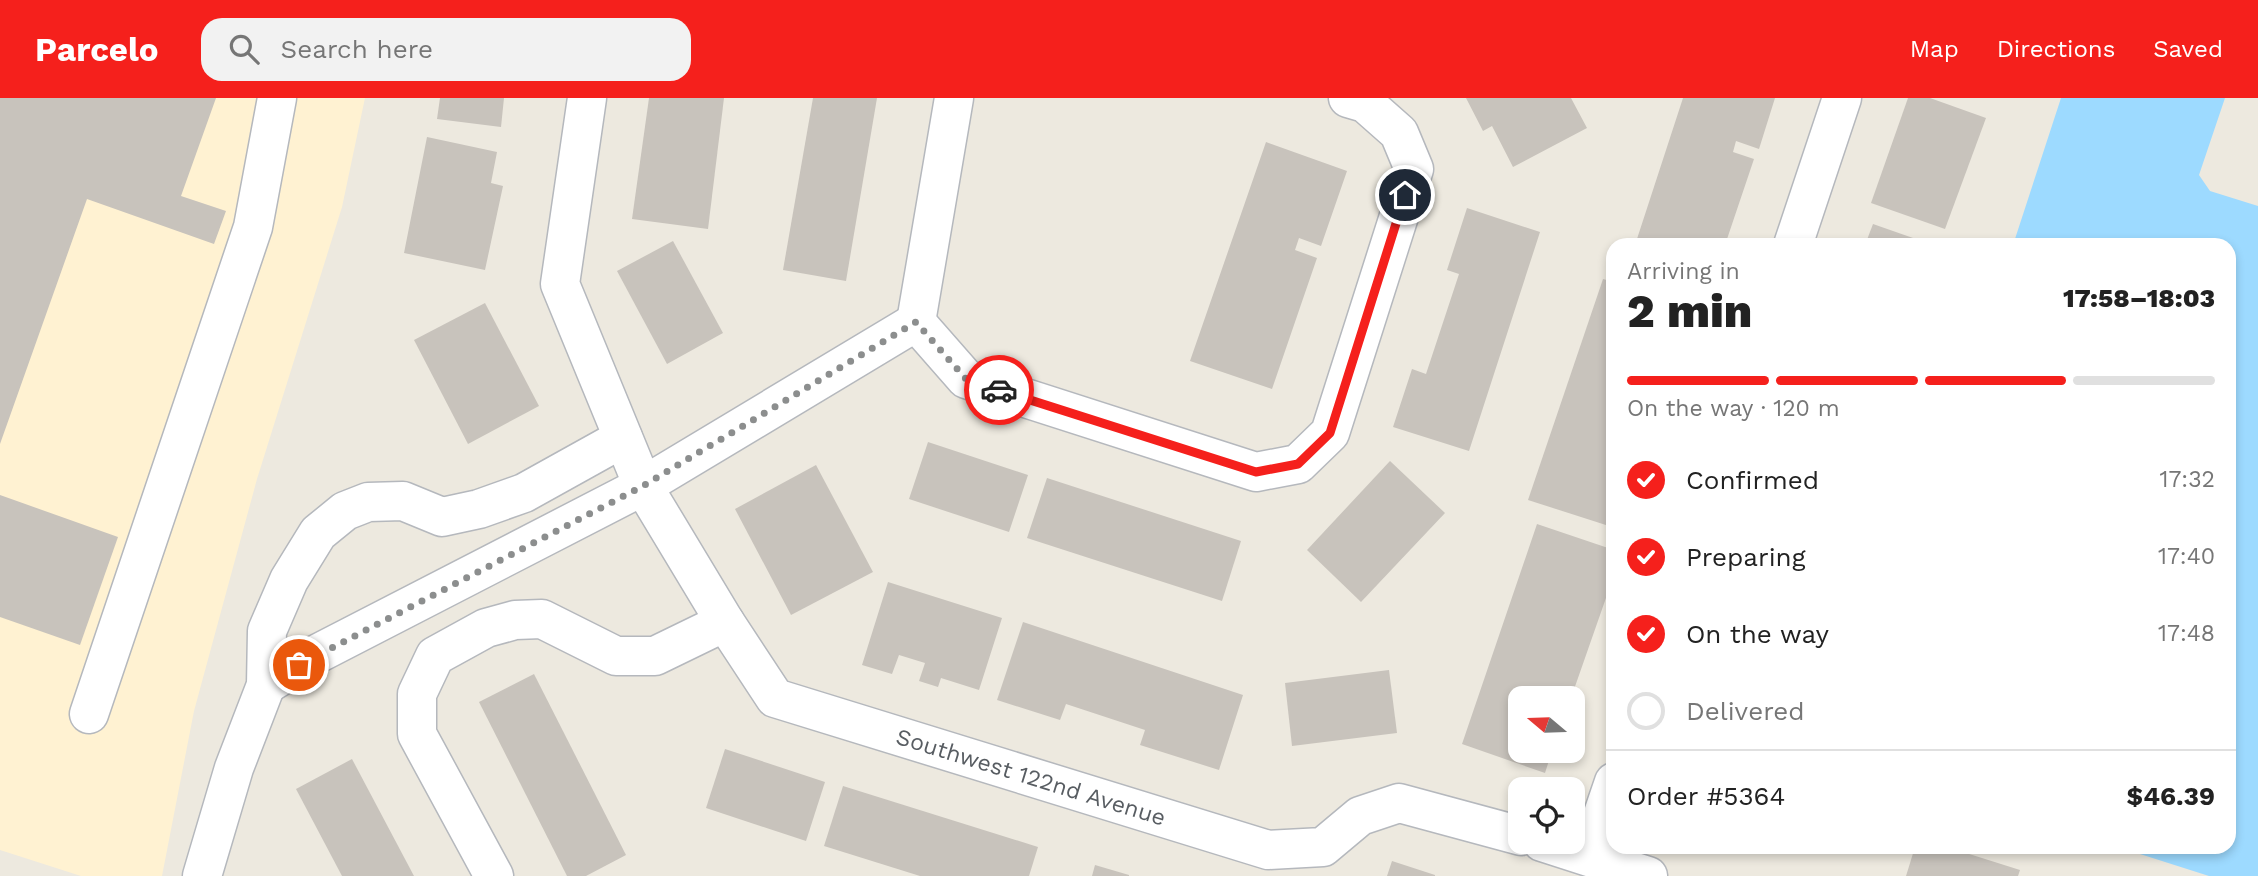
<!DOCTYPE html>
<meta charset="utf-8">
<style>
body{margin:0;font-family:"Work Sans",sans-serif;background:#f2f2f2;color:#222;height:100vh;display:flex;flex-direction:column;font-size:26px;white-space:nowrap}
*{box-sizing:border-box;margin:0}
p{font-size:23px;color:#767676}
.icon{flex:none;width:38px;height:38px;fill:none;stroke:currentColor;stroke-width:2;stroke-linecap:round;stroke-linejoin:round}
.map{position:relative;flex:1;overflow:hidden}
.side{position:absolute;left:1606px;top:140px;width:630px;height:616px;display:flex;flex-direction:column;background:#fff;border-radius:21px;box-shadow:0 4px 10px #0003}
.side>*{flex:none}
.needle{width:46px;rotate:289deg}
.tools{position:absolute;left:1508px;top:588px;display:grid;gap:14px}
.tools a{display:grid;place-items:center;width:77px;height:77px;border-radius:14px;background:#fff;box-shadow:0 4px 10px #0003;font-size:35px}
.pin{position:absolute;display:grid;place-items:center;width:60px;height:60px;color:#fff;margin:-30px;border:4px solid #fff;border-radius:50%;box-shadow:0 2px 7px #0007}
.courier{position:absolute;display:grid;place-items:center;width:70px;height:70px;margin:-35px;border:5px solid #f5201c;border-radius:50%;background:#fff;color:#222;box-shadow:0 2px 9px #0007}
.overview em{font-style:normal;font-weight:800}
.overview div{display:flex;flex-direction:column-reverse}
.overview{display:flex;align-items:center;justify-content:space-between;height:119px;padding:0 21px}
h1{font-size:46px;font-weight:800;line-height:52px}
.bar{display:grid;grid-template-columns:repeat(4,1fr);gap:10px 7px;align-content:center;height:84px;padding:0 21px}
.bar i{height:9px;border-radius:5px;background:#e0e0e0}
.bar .selected{background:#f5201c}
.bar p{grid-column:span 4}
.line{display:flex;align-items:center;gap:18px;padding:0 21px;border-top:2px solid #e0e0e0}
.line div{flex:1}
ol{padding:0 21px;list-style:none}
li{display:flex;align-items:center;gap:21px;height:77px}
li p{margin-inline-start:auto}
li .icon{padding:7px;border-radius:50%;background:#f5201c;color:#fff;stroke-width:4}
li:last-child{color:#767676}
li i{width:38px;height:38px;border:4px solid #e0e0e0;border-radius:50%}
header{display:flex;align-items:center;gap:42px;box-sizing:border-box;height:98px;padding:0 35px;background:#f5201c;color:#fff}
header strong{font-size:33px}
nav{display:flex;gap:38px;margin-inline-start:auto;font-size:24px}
.search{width:490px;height:63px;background:#f2f2f2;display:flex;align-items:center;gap:18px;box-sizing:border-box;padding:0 24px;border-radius:21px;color:#767676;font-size:26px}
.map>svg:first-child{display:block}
.commercial{fill:#fff2d2}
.water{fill:#9ddaff}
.building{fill:#c8c3bc}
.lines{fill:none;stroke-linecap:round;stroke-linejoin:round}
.minor-casing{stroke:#b5b8bd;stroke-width:41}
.minor{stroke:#fff;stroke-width:38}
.done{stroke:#8c8e8e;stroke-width:7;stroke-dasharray:0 12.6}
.route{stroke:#f5201c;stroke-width:9}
.labels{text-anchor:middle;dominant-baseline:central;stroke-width:7;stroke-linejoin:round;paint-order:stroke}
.street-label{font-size:23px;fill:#585d62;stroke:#fff}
</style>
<header>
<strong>Parcelo</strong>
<div class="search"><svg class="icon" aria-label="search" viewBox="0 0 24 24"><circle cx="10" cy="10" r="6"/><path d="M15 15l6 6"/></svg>Search here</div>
<nav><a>Map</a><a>Directions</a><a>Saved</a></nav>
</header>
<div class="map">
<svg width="2258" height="778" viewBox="0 0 2258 778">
<rect width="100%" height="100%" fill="#ede9df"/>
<polygon class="commercial" points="0,0 365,0 342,109 257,381 194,613 162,778 81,778 0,752"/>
<polygon class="water" points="2061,0 2225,0 2199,77 2210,93 2258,108 2258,778 2209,778 2118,749 2230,749 2230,147 2013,147"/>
<g class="building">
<polygon points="0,0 216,0 181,98 226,113 214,146 87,101 0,346"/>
<polygon points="440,0 504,0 501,29 437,21"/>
<polygon points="649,0 724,0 708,131 632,121"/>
<polygon points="813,0 877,0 846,183 783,172"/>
<polygon points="1466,0 1571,0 1587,30 1513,69 1492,28 1483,33"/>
<polygon points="1683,0 1775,0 1759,51 1736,43 1733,54 1754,61 1725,147 1635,147"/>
<polygon points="1908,0 1930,0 1986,20 1945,131 1871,105"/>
<polygon points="427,39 497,54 491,85 503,88 485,172 404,155"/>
<polygon points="1266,44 1347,73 1321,148 1299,140 1295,152 1317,160 1272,291 1190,263"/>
<polygon points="1467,110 1540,134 1469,353 1393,329 1412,271 1426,276 1459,176 1447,172"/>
<polygon points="1873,126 1933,147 1865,147"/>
<polygon points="673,143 723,235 667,266 617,173"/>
<polygon points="1603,181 1614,184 1614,415 1609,428 1528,402"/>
<polygon points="485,205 539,308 468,346 414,242"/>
<polygon points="928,344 1028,377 1009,434 909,401"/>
<polygon points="1390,363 1445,415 1361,504 1307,452"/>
<polygon points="816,367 873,474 791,517 735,411"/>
<polygon points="1047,380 1241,443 1222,503 1027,440"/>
<polygon points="0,397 118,439 80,547 0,519"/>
<polygon points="1537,426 1614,452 1614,477 1571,600 1521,600 1521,653 1552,653 1545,675 1462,646"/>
<polygon points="888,484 1002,520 979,592 941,580 938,589 919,583 925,565 899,557 892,576 862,567"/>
<polygon points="1023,524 1243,597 1219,672 1140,647 1145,632 1066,606 1060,622 997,602"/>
<polygon points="1389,572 1397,635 1292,648 1285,585"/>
<polygon points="534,576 626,757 586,778 567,778 479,604"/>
<polygon points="725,651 825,684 806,743 706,710"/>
<polygon points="352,661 414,778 342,778 296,691"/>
<polygon points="843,688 1038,749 1029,778 920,778 824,748"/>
<polygon points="1915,749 1947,749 2020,772 2018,778 1906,778"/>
<polygon points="1392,763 1435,777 1435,778 1387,778"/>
<polygon points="1095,767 1129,777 1129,778 1092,778"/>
</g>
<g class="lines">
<defs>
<g id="minor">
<path id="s1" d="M587 0 560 186 643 388 725 524 775 600 1268 752 1323 749 1360 718 1399 705 1521 738"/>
<polyline points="1793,147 1842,0"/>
<polyline points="916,224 954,0"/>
<polyline points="266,587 315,557 643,388 916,224 966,281 1256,374 1298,366 1330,335 1414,71 1399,35 1365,5 1348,0"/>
<polyline points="89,616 253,129 277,0"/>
<polyline points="1542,744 1648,778"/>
<polyline points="1589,757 1614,684"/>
<polyline points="202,778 234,670 266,587 267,533 289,482 318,435 345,413 368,404 403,403 442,419 479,411 524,395 623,340"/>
<polyline points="494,778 417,636 417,596 435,558 486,530 515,522 542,521 616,558 655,558 725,524"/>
</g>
</defs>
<use href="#minor" class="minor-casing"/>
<use href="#minor" class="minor"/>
</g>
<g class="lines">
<polyline class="done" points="299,567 643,388 916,224 966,281 999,292"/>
<polyline class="route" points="999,292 1256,374 1298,366 1330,335 1405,97"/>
</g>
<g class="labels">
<g class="street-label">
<text stroke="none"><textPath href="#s1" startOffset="924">Southwest 122nd Avenue</textPath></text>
</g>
</g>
</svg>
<div class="tools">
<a><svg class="needle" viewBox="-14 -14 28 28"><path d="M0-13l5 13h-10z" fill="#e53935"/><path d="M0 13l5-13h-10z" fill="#767676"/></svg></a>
<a><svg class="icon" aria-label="locate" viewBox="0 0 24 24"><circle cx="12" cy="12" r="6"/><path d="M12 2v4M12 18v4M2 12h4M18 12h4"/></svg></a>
</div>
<div class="pin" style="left:299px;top:567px;background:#ea580c"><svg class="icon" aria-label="bag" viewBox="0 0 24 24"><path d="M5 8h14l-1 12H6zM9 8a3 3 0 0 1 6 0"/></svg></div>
<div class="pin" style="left:1405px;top:97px;background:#1f2937"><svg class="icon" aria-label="home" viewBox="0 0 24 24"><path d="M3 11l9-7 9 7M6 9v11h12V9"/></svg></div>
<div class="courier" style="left:999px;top:292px"><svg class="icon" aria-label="car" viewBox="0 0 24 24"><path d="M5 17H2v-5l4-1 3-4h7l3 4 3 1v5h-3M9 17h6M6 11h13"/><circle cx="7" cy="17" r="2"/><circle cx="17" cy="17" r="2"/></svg></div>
<section class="side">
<div class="overview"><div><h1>2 min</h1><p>Arriving in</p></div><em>17:58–18:03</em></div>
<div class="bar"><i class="selected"></i><i class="selected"></i><i class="selected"></i><i></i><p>On the way · 120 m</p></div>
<ol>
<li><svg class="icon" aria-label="check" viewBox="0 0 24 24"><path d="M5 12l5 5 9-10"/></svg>Confirmed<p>17:32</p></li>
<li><svg class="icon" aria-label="check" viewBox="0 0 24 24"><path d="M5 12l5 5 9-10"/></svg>Preparing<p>17:40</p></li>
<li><svg class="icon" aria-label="check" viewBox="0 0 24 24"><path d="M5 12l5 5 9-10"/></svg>On the way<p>17:48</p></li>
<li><i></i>Delivered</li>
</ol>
<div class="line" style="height:91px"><div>Order #5364</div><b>$46.39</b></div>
</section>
</div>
